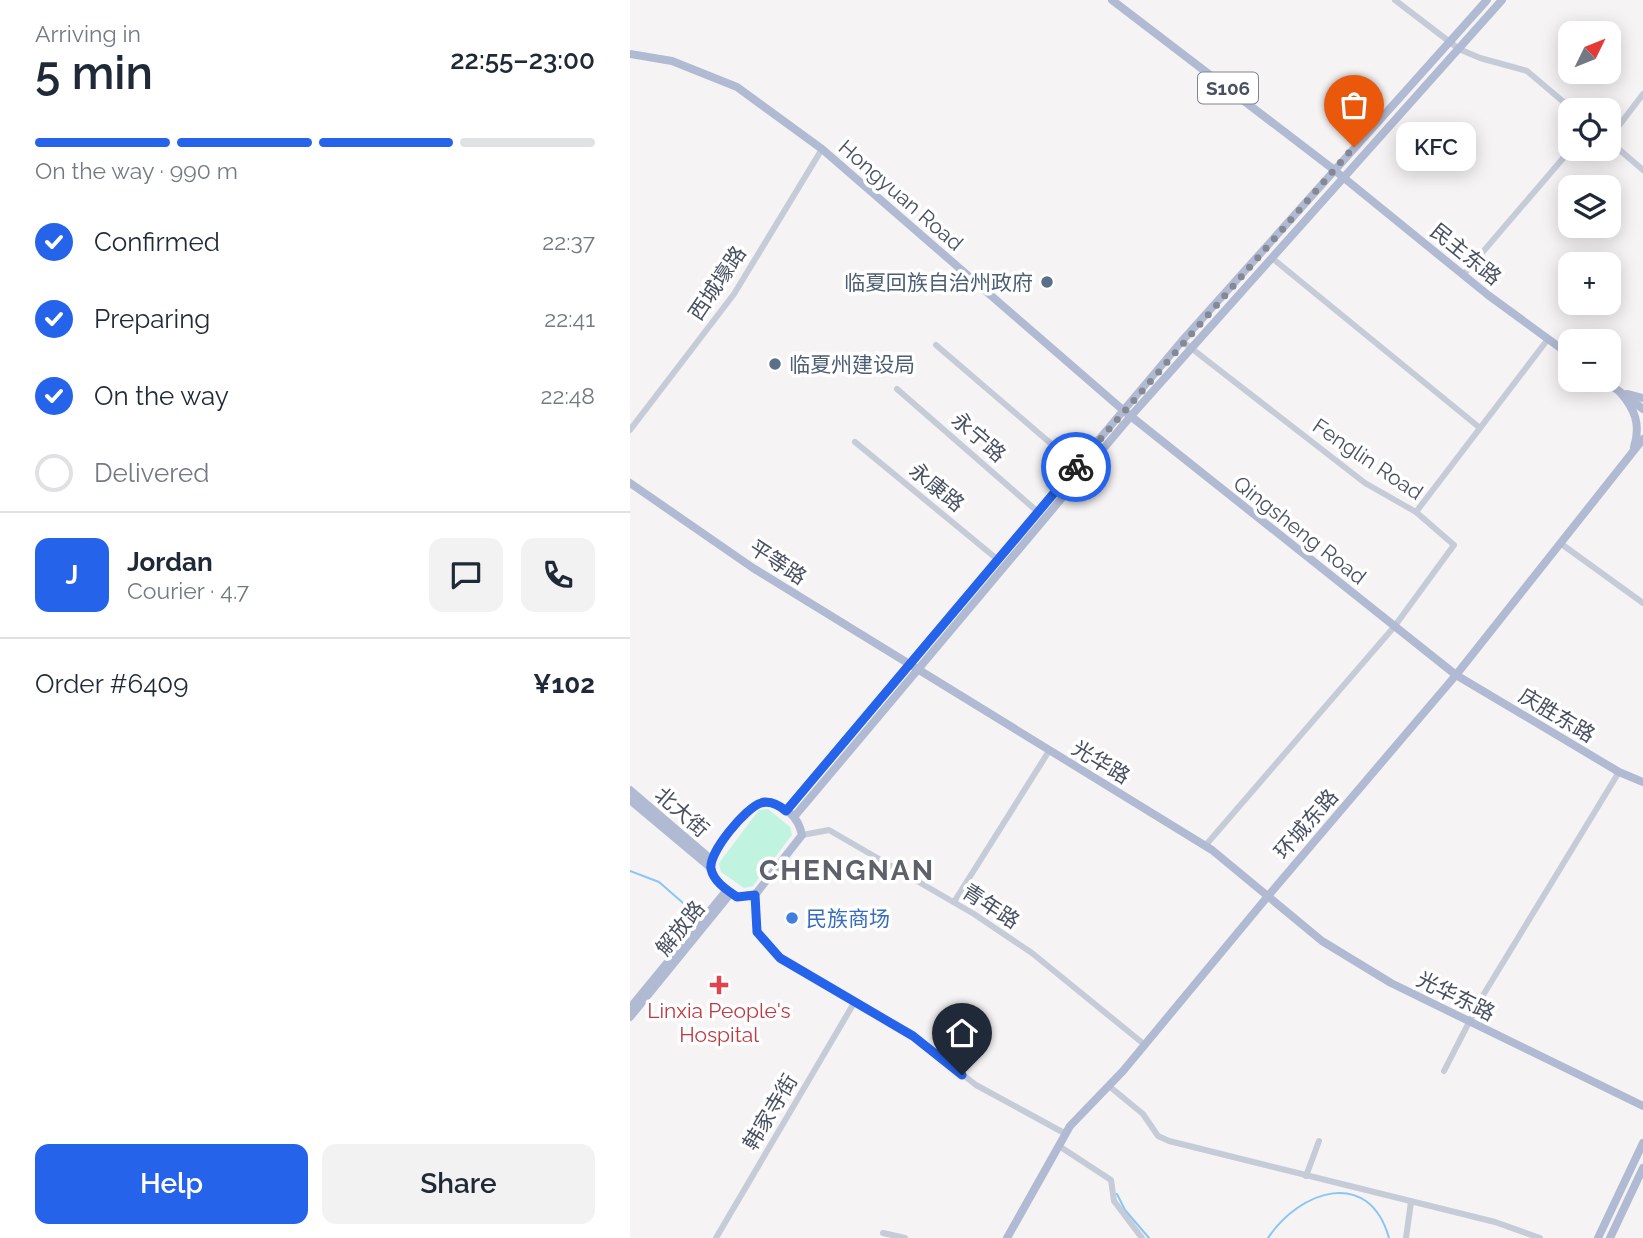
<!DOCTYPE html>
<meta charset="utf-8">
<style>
body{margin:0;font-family:Raleway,"Noto Sans SC",sans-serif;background:#f2f2f3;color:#1f2937;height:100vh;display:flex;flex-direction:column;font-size:26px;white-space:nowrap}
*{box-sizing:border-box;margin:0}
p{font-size:23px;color:#747a83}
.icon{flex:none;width:38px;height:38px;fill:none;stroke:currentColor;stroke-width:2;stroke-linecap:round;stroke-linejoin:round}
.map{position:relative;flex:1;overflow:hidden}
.details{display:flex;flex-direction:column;background:#fff;width:630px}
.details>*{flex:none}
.needle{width:46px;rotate:47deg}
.tools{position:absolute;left:928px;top:21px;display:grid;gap:14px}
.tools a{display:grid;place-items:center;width:63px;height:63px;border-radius:14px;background:#fff;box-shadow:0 4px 18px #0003;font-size:35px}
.pin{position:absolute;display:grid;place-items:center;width:60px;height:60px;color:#fff;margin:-72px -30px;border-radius:50% 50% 50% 0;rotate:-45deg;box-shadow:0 0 7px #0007}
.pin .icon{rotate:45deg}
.courier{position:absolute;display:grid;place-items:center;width:70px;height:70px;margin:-35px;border:5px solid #2563eb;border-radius:50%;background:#fff;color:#222;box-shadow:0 2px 9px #0007}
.bubble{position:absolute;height:49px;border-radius:14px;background:#fff;box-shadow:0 4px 18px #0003;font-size:23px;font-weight:600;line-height:49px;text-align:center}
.overview em{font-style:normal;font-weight:600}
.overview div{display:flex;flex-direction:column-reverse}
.overview{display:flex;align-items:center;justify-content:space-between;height:119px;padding:0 35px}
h1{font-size:46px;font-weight:600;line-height:52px}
.bar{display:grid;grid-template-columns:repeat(4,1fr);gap:10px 7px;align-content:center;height:84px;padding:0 35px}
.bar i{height:9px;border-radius:5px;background:#e0e1e3}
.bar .active{background:#2563eb}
.bar p{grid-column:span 4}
.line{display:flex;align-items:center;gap:18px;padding:0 35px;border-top:2px solid #e0e1e3}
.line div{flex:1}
.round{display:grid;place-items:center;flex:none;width:74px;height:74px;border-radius:14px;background:#f2f2f3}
ol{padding:0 35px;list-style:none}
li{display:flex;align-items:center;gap:21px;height:77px}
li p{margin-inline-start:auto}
li .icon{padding:7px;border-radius:50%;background:#2563eb;color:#fff;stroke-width:4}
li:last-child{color:#747a83}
li i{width:38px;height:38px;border:4px solid #e0e1e3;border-radius:50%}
.cta{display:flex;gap:14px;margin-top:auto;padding:14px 35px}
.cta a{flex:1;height:80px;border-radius:14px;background:#2563eb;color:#fff;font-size:28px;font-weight:600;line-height:80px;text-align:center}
.cta a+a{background:#f2f2f3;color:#1f2937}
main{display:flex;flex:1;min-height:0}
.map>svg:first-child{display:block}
.green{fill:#c0f4e0}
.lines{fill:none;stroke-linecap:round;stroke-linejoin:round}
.stream{stroke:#8ac6f4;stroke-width:2}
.minor{stroke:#c6cbd8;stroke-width:6}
.major{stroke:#b1bad3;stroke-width:8}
.done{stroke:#858995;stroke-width:7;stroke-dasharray:0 12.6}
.route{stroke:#2563eb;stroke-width:9}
.service-dot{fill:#5c6f8a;stroke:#fff;stroke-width:2.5}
.shop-dot{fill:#3f7fe0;stroke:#fff;stroke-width:2.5}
.health-dot{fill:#e0444e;stroke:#fff;stroke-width:2.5}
.labels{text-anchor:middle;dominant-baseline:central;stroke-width:7;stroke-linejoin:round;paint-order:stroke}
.shield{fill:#fff;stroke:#808491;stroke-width:2}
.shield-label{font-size:19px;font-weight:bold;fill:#495062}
.street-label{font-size:21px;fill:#495062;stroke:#fff}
.service-label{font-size:21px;fill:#4e5e75;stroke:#fff;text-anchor:end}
.shop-label{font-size:21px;fill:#366cbe;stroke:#fff;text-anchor:start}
.health-label{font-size:21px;fill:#be3a42;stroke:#fff}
.district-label{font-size:28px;font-weight:bold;letter-spacing:2px;fill:#5e6169;stroke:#fff}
</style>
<main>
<section class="details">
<div class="overview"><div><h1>5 min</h1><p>Arriving in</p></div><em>22:55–23:00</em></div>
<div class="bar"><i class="active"></i><i class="active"></i><i class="active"></i><i></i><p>On the way · 990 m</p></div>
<ol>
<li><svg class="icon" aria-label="check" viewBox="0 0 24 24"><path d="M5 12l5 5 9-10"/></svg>Confirmed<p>22:37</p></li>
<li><svg class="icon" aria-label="check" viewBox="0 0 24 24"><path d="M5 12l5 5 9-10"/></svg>Preparing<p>22:41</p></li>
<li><svg class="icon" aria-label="check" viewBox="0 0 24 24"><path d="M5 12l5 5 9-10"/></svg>On the way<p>22:48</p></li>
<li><i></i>Delivered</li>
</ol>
<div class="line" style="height:126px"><b class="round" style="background:#2563eb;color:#fff">J</b><div><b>Jordan</b><p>Courier · 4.7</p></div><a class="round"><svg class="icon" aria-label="chat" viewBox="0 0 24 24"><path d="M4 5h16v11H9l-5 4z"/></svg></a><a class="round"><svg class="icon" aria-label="phone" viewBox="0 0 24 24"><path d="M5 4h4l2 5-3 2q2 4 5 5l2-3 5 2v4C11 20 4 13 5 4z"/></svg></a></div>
<div class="line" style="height:91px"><div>Order #6409</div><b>¥102</b></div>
<div class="cta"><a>Help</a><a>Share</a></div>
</section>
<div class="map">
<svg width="1013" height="1238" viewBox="0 0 1013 1238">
<rect width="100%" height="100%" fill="#f5f3f3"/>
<polygon class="green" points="138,809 160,827 162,835 123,886 114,888 91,872 89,863 129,810"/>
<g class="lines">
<g class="stream">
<polyline points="0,871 29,882 60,909"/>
<polyline points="487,1194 495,1210 519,1238"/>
<path d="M638 1238C670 1190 739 1167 759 1238"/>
</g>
<g class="minor">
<polyline points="765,0 829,49 850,58 897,71 943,110"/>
<polyline points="978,140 1013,94"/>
<polyline points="978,140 1013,170"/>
<polyline points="642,258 850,428"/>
<polyline points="833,275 941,149"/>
<polyline points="552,341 735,483 786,512 824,545 764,627 575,846"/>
<polyline points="306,345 447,466"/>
<polyline points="267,389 408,512"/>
<polyline points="0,430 104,294 192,149"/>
<polyline points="225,442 367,559"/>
<polyline points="786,512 918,339"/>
<polyline points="930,543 1013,603"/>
<polyline points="172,835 199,830 344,914 402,953 515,1045"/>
<polyline points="125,895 127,932 150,958 283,1036 346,1085 436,1134"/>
<polyline points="324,902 419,751"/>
<polyline points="814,1071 852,997 989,772"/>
<polyline points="479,1086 513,1114 528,1136 539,1141 865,1222 910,1238"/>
<polyline points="429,1146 481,1180 484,1201 512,1238"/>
<polyline points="676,1176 689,1141"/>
<polyline points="253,1233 275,1238"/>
<polyline points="86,1238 224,1003"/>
<polyline points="776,1238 781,1202"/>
</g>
<g class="major">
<polyline points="482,0 703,169 858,295 940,355"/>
<polyline points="0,54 42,61 107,87 192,149 493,410 826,675 989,772 1013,782"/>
<polyline points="974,380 1013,409"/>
<path d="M990 392C1005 409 1011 425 1004 447"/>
<polyline points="997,394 1013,398"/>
<polyline points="0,483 123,568 582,850 692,941 761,983 1013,1106"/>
<polyline points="0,790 82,860"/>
<polyline points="0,800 81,868"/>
<path d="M134 801C154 805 168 815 172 835L125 895 107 897C97 890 83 881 81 869 78 849 117 809 134 801Z"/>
<polyline points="156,811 552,341 857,0"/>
<polyline points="164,817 500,417 872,0"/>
<polyline points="0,1008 97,890"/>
<polyline points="0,1017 101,893"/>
<polyline points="377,1238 440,1126 493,1071 638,896 826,675 1013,439"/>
<polyline points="968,1238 1013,1143"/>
<polyline points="980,1238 1013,1168"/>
</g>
</g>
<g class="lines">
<polyline class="done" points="446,467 724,147"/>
<path class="route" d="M332 1075 283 1036 150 958 127 932 125 895 107 897C97 890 84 882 81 869 78 853 116 807 131 803 141 800 149 805 156 811L446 467"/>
</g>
<g class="service-dot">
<circle cx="417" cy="282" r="7"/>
<circle cx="145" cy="364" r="7"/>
</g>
<circle class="shop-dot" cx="162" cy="918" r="7"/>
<path class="health-dot" d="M85.5 974.5h7v7h7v7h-7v7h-7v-7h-7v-7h7z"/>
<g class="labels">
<rect class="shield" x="568" y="72.5" width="60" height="31" rx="5"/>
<g class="shield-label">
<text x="598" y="88">S106</text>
</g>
<g class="street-label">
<text transform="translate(271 195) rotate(41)">Hongyuan Road</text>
<text transform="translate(836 254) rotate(39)">民主东路</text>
<text transform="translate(87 283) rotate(-56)">西城壕路</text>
<text transform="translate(349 437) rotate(41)">永宁路</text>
<text transform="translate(738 459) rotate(34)">Fenglin Road</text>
<text transform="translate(307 487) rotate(39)">永康路</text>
<text transform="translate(670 530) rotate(38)">Qingsheng Road</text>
<text transform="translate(148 562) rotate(33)">平等路</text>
<text transform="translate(927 715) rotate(31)">庆胜东路</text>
<text transform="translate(471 762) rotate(31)">光华路</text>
<text transform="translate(52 812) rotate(41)">北大街</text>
<text transform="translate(676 824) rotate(-49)">环城东路</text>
<text transform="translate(361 906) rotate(33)">青年路</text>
<text transform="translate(50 928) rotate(-51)">解放路</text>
<text transform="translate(826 996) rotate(26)">光华东路</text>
<text transform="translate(140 1112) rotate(-59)">韩家寺街</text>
</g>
<g class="service-label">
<text x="403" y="282">临夏回族自治州政府</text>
<text x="159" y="364" text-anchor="start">临夏州建设局</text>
</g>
<g class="shop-label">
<text x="176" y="918">民族商场</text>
</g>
<g class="health-label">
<text x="89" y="1010">Linxia People's<tspan x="89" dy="24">Hospital</tspan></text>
</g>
<g class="district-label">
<text x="217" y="870">CHENGNAN</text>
</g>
</g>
</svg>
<div class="tools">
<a><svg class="needle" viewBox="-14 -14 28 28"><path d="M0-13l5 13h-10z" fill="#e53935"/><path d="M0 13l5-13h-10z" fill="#747a83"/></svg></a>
<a><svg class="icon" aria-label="locate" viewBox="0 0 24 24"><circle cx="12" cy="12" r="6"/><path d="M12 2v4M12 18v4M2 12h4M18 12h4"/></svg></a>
<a><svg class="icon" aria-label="layers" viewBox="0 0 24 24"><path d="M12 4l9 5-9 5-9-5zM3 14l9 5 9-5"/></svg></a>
<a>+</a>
<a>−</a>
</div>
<div class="pin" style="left:724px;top:147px;background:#ea580c"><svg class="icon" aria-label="bag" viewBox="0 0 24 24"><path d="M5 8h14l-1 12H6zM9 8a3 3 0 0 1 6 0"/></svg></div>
<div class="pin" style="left:332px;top:1075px;background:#1f2937"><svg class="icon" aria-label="home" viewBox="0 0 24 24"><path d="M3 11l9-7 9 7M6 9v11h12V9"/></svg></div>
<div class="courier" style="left:446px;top:467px"><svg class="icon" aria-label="bike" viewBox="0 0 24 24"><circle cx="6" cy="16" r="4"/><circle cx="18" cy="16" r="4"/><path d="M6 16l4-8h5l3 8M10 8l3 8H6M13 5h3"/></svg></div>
<div class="bubble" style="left:766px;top:122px;width:80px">KFC</div>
</div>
</main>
